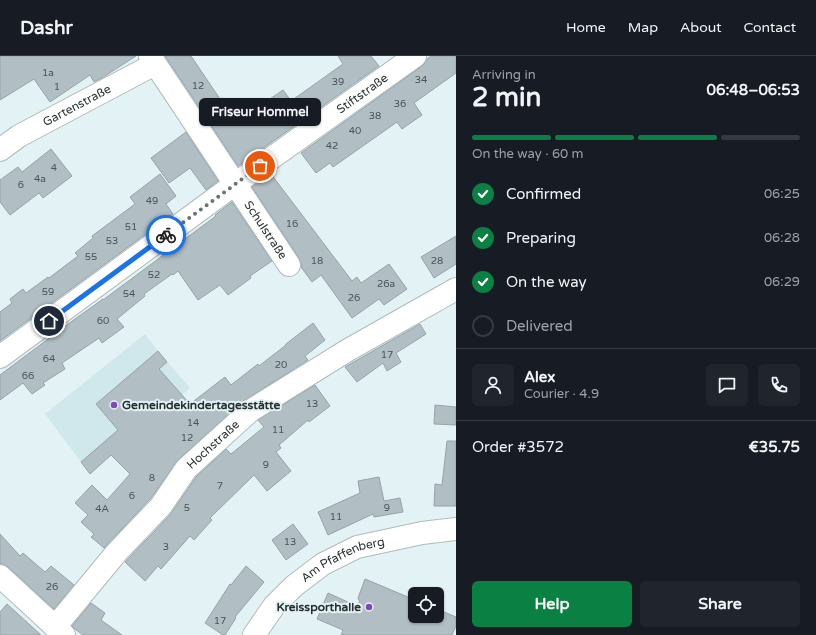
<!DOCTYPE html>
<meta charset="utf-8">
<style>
body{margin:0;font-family:"Varela Round",sans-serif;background:#20242c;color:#f1f3f6;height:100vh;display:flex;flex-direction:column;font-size:15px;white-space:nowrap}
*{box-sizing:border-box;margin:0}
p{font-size:13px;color:#9ea1a6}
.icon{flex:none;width:22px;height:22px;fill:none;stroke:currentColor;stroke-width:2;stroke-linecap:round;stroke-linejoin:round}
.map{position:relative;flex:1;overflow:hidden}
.sheet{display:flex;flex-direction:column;background:#171b24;width:360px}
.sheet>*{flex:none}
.fabs{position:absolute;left:408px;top:531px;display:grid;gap:8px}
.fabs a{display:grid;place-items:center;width:36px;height:36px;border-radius:6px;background:#171b24;box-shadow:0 1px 3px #0004;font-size:20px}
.pin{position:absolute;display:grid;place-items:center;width:34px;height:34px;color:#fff;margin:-17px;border:2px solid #fff;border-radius:50%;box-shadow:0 1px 4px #0007}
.courier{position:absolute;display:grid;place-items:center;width:40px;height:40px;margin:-20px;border:3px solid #1a73e8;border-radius:50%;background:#fff;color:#222;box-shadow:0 1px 5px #0007}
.bubble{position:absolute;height:28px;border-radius:6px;background:#171b24;box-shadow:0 1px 3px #0004;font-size:13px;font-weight:700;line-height:28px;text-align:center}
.headline em{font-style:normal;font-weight:700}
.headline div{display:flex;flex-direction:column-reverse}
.headline{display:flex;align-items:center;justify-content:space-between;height:68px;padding:0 16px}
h1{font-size:26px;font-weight:700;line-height:30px}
.bar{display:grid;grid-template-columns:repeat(4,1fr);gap:6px 4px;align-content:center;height:48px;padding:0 16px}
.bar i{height:5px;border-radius:3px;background:#363941}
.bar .active{background:#0b8043}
.bar p{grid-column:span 4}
.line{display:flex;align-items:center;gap:10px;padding:0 16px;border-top:1px solid #363941}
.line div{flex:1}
.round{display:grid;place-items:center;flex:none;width:42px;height:42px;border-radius:6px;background:#20242c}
ol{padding:0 16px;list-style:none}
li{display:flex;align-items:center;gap:12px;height:44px}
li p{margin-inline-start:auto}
li .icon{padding:4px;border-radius:50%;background:#0b8043;color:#fff;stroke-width:4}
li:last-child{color:#9ea1a6}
li i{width:22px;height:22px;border:2px solid #363941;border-radius:50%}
.action{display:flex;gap:8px;margin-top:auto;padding:8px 16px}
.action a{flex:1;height:46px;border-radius:6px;background:#0b8043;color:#fff;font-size:16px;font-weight:700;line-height:46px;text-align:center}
.action a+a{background:#20242c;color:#f1f3f6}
header{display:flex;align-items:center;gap:24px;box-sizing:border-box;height:56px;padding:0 20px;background:#171b24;border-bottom:1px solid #363941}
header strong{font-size:19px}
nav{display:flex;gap:22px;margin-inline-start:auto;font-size:14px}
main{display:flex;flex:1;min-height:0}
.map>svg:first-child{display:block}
.built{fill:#d0e8eb}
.building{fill:#b1bec4;stroke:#97a3a8}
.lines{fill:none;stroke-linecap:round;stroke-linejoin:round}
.minor-casing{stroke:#aebcbe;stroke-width:24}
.minor{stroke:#fff;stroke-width:22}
.done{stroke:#6b7475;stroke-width:4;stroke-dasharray:0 7.2}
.route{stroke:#1a73e8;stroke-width:5}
.poi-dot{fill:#8146bc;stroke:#e3f2f4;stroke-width:1.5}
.labels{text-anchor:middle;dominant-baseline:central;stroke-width:4;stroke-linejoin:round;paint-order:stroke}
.number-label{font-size:10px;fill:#4c5456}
.street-label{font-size:12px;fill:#2a3031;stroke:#e3f2f4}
.poi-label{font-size:12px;font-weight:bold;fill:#2a3031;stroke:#e3f2f4;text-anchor:start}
</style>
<header>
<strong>Dashr</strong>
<nav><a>Home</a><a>Map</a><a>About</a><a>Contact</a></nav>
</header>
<main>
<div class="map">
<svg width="456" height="579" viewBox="0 0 456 579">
<rect width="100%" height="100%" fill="#e3f2f4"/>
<polygon class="built" points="145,278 158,295 190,332 90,418 45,358"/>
<g class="building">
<polygon points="0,0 136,0 105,20 94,26 90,19 50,46 34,23 0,44"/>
<polygon points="165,0 191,0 220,43 223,42 238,65 283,34 291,45 343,8 338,0 371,0 379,10 238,110"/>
<polygon points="431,0 456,0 456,17 414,47 422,59 402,73 397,66 333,111 330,107 316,117 301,97 422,10 426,6 427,3"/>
<polygon points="186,76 218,125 206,134 190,112 169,127 151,102"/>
<polygon points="51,93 72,120 43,142 39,137 10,159 0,146 0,124 18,111 22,116"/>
<polygon points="160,118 176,140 166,148 173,158 0,285 0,256 12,247 10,243 23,233 26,237 48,221 49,222 78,200 75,197 93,182 92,180 135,148 130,141"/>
<polygon points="271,118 352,225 357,221 361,227 389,208 407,233 384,249 379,243 352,262 321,219 312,226 301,211 301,208 299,202 252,131"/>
<polygon points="232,146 272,205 250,220 251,222 228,239 220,229 198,244 178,215 173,219 172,218 144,238 145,240 117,263 124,271 102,287 99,282 62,307 65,313 43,327 45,329 32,338 23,327 0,344 0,319 68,268 103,243 103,244 189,180 216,160 215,159"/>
<polygon points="456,180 456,208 434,222 421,201"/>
<polygon points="313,267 325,284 305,300 308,304 242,346 178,404 151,442 104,492 91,481 94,478 81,466 88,459 75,447 92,429 107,444 130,418 111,399 90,418 81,406 118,374 96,348 158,295 167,306 159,313 190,348 225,321 231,329 258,308 259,310 286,289 286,288"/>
<polygon points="420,268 426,278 396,297 401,306 387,315 383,307 357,326 345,311"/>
<polygon points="315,329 330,350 309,366 308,364 279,389 281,392 276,396 291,415 267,435 254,419 210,462 212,464 194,484 190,480 161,513 158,510 145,525 125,506 170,459 196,421 226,393 231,398 264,371 258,364"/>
<polygon points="435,349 456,351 456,369 434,368"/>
<polygon points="447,385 456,385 456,450 434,450 435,428 442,429"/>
<polygon points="379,421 384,445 400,442 403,456 374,461 373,458 328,479 318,456 360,437 358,425"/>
<polygon points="293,468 308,488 286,504 272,484"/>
<polygon points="0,478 20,500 23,497 45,516 51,510 74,529 54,553 8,511 3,508 0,508"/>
<polygon points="246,510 264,526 235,561 236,562 225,579 223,579 205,567 230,528 231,529"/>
<polygon points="365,523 415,544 415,560 437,560 437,553 456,561 456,570 452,579 341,579 343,574 317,563 328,537 350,547 353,550 360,546 358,542"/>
<polygon points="91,547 105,557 101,564 122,579 83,579 75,573 72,570"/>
<polygon points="7,548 41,579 0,579 0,556"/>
</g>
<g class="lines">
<defs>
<g id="minor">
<path id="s1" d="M150 0 289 209"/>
<path id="s2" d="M0 94 19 80 155 8"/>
<path id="s3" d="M0 301 235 128 415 0"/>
<polyline points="0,520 64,579"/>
<path id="s4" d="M55 571 117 496 161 450 186 413 250 355 348 294 456 233"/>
<path id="s5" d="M254 579 274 550 294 530 323 508 357 491 422 477 456 473"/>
</g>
</defs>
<use href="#minor" class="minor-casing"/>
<use href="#minor" class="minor"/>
</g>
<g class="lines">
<polyline class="done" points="166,179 260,110"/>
<polyline class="route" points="49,265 166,179"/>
</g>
<g class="poi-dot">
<circle cx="114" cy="349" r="4"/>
<circle cx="369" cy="551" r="4"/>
</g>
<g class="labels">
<g class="number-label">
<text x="48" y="17">1a</text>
<text x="421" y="24">34</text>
<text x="338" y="26">39</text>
<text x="198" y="30">12</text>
<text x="57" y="31">1</text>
<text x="400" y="48">36</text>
<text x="375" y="60">38</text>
<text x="355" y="75">40</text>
<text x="332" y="90">42</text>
<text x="54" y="112">4</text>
<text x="40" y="123">4a</text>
<text x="21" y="129">6</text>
<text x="152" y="145">49</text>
<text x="292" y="168">16</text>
<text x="131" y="171">51</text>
<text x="112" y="185">53</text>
<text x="91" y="201">55</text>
<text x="317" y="205">18</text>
<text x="437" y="205">28</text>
<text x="154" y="219">52</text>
<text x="386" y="228">26a</text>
<text x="48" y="236">59</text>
<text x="129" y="238">54</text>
<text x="354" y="242">26</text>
<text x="103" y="265">60</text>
<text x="387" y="299">17</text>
<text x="49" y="303">64</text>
<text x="281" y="309">20</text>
<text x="28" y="320">66</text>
<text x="312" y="348">13</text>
<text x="193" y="367">14</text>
<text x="278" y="374">11</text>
<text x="187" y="382">12</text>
<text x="266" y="409">9</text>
<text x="152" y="422">8</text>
<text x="220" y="430">7</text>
<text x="132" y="440">6</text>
<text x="187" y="452">5</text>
<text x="387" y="452">9</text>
<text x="102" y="453">4A</text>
<text x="336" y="461">11</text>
<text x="290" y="486">13</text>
<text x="166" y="491">3</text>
<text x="52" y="531">26</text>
<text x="220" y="565">17</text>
</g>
<g class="street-label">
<text stroke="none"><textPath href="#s3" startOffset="448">Stiftstraße</textPath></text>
<text stroke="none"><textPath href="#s2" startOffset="89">Gartenstraße</textPath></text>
<text stroke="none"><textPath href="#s1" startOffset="209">Schulstraße</textPath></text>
<text stroke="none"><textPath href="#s4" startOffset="242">Hochstraße</textPath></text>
<text stroke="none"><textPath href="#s5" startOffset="120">Am Pfaffenberg</textPath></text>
</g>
<g class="poi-label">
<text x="122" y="349">Gemeindekindertagesstätte</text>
<text x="361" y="551" text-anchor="end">Kreissporthalle</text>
</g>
</g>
</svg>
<div class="fabs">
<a><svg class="icon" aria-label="locate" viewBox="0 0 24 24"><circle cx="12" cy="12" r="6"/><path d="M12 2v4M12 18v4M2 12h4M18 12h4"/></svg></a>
</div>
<div class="pin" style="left:260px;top:110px;background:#ea580c"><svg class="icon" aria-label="bag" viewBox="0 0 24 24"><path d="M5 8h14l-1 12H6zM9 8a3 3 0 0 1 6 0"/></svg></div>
<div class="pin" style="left:49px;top:265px;background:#1f2937"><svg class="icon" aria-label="home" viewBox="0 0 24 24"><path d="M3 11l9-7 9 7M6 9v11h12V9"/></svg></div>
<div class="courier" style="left:166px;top:179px"><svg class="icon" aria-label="bike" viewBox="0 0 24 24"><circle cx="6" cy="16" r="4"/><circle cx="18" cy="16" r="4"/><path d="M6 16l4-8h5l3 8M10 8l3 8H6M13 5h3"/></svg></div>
<div class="bubble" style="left:199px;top:42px;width:122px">Friseur Hommel</div>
</div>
<section class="sheet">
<div class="headline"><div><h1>2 min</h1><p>Arriving in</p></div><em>06:48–06:53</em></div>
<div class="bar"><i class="active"></i><i class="active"></i><i class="active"></i><i></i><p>On the way · 60 m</p></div>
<ol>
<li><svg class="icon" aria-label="check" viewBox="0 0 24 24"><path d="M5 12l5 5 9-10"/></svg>Confirmed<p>06:25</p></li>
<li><svg class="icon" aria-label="check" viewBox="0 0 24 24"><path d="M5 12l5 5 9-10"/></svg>Preparing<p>06:28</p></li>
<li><svg class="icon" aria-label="check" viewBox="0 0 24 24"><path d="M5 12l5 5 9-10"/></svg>On the way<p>06:29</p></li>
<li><i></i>Delivered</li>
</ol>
<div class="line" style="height:72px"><a class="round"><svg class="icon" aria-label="person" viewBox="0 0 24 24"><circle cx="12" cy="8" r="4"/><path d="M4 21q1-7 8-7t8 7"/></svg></a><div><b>Alex</b><p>Courier · 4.9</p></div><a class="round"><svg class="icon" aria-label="chat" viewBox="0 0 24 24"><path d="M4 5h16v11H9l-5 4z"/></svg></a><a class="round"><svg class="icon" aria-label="phone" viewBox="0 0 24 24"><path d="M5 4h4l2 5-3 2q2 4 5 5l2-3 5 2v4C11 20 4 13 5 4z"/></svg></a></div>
<div class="line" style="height:52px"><div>Order #3572</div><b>€35.75</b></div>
<div class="action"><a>Help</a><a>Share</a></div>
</section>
</main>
